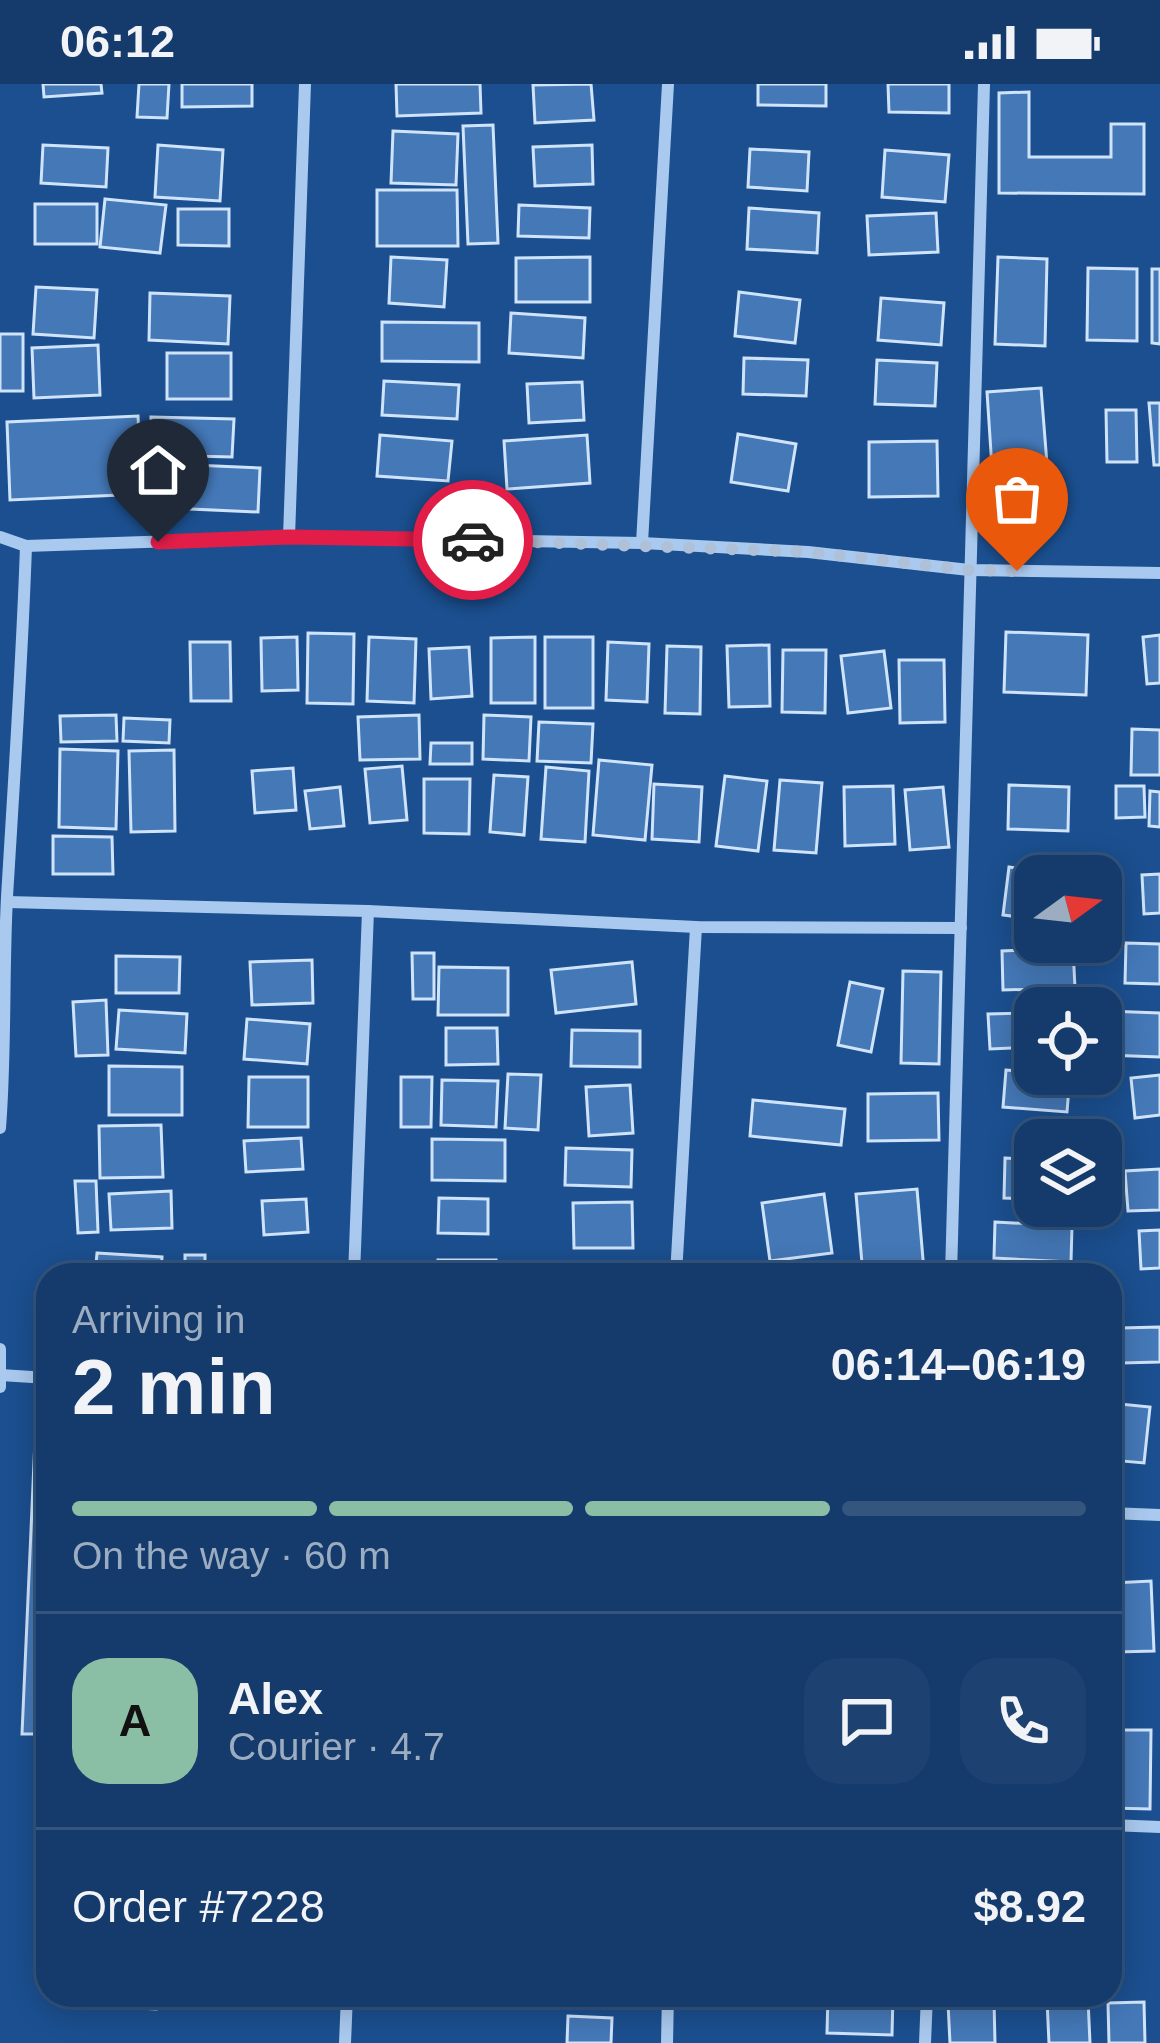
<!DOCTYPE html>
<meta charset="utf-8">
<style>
body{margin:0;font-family:Helvetica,sans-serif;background:#1d4271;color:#f1f3f6;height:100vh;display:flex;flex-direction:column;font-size:45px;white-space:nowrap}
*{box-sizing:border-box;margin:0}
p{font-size:39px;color:#9dadc1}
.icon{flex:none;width:66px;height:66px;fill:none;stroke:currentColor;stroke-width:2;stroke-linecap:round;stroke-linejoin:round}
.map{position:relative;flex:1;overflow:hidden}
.sheet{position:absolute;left:36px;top:1179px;width:1086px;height:744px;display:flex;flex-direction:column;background:#143b6b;border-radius:36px;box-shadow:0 6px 30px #0003,0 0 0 3px #33557e}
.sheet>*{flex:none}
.needle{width:78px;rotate:75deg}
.buttons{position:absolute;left:1014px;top:771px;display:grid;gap:24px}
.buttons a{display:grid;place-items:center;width:108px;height:108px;border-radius:24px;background:#143b6b;box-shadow:0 6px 30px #0003,0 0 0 3px #33557e;font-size:60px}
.pin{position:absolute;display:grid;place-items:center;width:102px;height:102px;color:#fff;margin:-123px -51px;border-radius:50% 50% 50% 0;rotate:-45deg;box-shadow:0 0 12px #0007}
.pin .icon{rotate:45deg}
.courier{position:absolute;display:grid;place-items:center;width:120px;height:120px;margin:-60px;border:9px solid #e11d48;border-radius:50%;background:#fff;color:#222;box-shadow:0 3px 15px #0007}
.overview em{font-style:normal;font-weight:700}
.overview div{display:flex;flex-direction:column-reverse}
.overview{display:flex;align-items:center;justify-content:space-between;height:204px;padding:0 36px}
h1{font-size:78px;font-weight:700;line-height:90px}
.bar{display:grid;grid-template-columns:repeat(4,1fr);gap:18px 12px;align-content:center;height:144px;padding:0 36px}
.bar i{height:15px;border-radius:9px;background:#33557e}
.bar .current{background:#8abfa5}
.bar p{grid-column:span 4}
.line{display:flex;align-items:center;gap:30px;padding:0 36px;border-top:3px solid #33557e}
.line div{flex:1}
.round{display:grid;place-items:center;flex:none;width:126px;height:126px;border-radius:36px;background:#1d4271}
.status{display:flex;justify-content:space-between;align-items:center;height:84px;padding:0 60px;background:#143b6b;direction:ltr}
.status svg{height:33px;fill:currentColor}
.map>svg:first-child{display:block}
.building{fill:#4478b7;stroke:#cfe3fa;stroke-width:3}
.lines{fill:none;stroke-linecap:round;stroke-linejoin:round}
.minor{stroke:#a9c9ee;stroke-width:12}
.done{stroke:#afc1d8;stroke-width:12;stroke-dasharray:0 21.6}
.route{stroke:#e11d48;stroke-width:15}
</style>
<div class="status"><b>06:12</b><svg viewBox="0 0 49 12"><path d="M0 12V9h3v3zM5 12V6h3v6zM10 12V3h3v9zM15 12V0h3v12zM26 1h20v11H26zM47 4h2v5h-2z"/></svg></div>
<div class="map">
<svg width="1160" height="1959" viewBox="0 0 1160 1959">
<rect width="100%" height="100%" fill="#1b4f8f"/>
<g class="building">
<polygon points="43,0 101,0 102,9 44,13"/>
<polygon points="139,0 169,0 167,34 137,33"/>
<polygon points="182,0 252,0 252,22 182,23"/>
<polygon points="396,0 480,0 481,29 397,32"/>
<polygon points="591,0 594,36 535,39 533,1"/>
<polygon points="758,0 826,0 826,22 758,21"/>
<polygon points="888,0 949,0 949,29 889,28"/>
<polygon points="1029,8 1029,73 1111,73 1111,40 1144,40 1144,110 999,109 999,9"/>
<polygon points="493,41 498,159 468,160 463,42"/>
<polygon points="393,47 458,50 456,101 391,99"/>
<polygon points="43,61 108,64 106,103 41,99"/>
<polygon points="158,61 223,66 220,117 155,113"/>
<polygon points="592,61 593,100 535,102 533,63"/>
<polygon points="750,65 809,68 807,107 748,103"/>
<polygon points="885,66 949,71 945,118 882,113"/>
<polygon points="377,106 457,106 458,162 377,162"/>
<polygon points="105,115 166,121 160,169 100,163"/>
<rect x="35" y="120" width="62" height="40"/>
<polygon points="519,121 590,124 589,154 518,152"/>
<polygon points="749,124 819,129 817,169 747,165"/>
<polygon points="178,125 229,125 229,162 178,161"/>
<polygon points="936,129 938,168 869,171 867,132"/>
<polygon points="391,173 447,176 444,223 389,219"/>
<polygon points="590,173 590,218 516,218 516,174"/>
<polygon points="998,173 1047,175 1045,262 995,260"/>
<polygon points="1088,184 1137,185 1137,257 1087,256"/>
<polygon points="1152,185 1160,185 1160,260 1152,259"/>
<polygon points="36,203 97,206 94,254 33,250"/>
<polygon points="739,208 800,216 795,259 735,252"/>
<polygon points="150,209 230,212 228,260 149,256"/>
<polygon points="881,214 944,219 941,261 878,256"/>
<polygon points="511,229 585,234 583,274 509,269"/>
<polygon points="382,238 479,239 479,278 382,277"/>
<rect x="0" y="250" width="23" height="57"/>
<polygon points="98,261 100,311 34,314 32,264"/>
<rect x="167" y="269" width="64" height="46"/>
<polygon points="744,274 808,276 806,312 743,310"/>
<polygon points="877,276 937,279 935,322 875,320"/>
<polygon points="384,297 459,301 457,335 382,331"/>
<polygon points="582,298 584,336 529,339 527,300"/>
<polygon points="1041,304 1047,380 992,384 987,308"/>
<polygon points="1149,319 1160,319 1160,381 1154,381"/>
<polygon points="1106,326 1136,326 1137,378 1107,378"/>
<polygon points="138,332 142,410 10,416 7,338"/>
<polygon points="151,333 234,335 232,373 150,371"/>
<polygon points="738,350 796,360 788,407 731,398"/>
<polygon points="380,351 452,357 448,397 377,392"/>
<polygon points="587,351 590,399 507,405 504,357"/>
<polygon points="937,357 938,412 869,413 869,358"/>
<polygon points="147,379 260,384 258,428 146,423"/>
<polygon points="1006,548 1088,551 1086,611 1004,608"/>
<polygon points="308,549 354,550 353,620 307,619"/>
<polygon points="1160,551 1160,599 1147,600 1143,553"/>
<polygon points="297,553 298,606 262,607 261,554"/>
<polygon points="369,553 416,555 414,619 367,617"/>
<polygon points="535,553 535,619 491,619 491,554"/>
<rect x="545" y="553" width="48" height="71"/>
<polygon points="190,558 230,558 231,617 191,617"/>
<polygon points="608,558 649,560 647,618 606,616"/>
<polygon points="769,561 770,622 729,623 727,562"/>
<polygon points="667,562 701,563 700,630 665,629"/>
<polygon points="469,563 472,612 431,615 429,565"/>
<polygon points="783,566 826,566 825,629 782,628"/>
<polygon points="884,567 891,624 848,629 841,572"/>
<polygon points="899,576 944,576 945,638 900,639"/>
<polygon points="116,631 117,657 61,658 60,632"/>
<polygon points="419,631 420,675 360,676 358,633"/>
<polygon points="484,631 531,633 529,677 483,675"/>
<polygon points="124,634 170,636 169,659 123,657"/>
<polygon points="539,638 593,640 591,679 537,677"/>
<polygon points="1132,645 1160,646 1160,691 1131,691"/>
<polygon points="431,659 472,659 472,680 430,680"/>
<polygon points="60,665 118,667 116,745 59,743"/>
<polygon points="174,666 175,747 131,748 129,667"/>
<polygon points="599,676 652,681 645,756 593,751"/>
<polygon points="402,682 407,736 370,739 365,685"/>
<polygon points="546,683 589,687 585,758 541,755"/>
<polygon points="293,684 296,726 255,729 252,687"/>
<polygon points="494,691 528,693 524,751 490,748"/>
<polygon points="725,692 767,697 758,767 716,762"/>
<polygon points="424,695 470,695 469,750 424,749"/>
<polygon points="780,696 822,699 816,769 774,766"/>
<polygon points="654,700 702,703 699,758 652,755"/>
<polygon points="1009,701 1069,703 1068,747 1008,745"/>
<polygon points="893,702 895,760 845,762 844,703"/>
<polygon points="1116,702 1144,702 1145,733 1116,734"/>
<polygon points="340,703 344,742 310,745 305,707"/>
<polygon points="943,703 949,763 910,766 905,706"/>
<polygon points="1150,707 1160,708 1160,743 1149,742"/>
<polygon points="53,752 112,753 113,790 53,790"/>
<polygon points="1009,783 1079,792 1035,792 1035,835 1003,831"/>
<polygon points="1160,790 1160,829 1144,830 1142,791"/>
<polygon points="1126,859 1160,860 1160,900 1125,899"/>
<polygon points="1073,864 1075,904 1003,906 1002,867"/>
<polygon points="412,869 434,869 434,915 413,915"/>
<polygon points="116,872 180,873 179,909 116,909"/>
<polygon points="312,876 313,919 252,921 250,878"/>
<polygon points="632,878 636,920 556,929 551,886"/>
<polygon points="439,883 508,884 508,931 438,931"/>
<polygon points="903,887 941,888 939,980 901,979"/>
<polygon points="850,898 883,905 871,968 838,961"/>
<polygon points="106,916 108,971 76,972 73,918"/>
<polygon points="119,926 187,930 185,969 116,965"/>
<polygon points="1107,927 1160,929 1160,973 1106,971"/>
<polygon points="1035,929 1035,963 990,965 988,930"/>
<polygon points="247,935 310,940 307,980 244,975"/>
<polygon points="446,944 497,944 498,980 446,981"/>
<polygon points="572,946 640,947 640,983 571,982"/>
<polygon points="109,982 182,983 182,1031 109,1031"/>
<polygon points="1006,986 1070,991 1067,1028 1003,1023"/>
<polygon points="508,990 541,991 538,1046 505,1044"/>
<polygon points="1160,991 1160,1031 1135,1034 1131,994"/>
<polygon points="249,993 308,993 308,1043 248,1043"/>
<polygon points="401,993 432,993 431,1043 401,1043"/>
<polygon points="442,996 498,997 496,1043 441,1041"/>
<polygon points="630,1001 633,1049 589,1052 586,1003"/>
<polygon points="938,1009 939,1056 868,1057 868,1010"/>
<polygon points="753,1016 845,1025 841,1061 750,1052"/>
<polygon points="161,1041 163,1093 100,1094 99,1042"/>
<polygon points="301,1054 303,1085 246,1088 244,1057"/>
<polygon points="432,1055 505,1056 505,1097 432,1096"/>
<polygon points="566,1064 632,1066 631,1103 565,1101"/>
<polygon points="1005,1074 1035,1076 1035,1115 1004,1114"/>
<polygon points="1160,1085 1160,1126 1128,1127 1125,1087"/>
<polygon points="75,1097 96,1097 98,1148 78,1149"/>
<polygon points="917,1105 924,1187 863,1191 856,1110"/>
<polygon points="171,1107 172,1144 111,1146 109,1110"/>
<polygon points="824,1110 832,1169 770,1177 762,1119"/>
<polygon points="439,1114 488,1115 488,1150 438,1149"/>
<polygon points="306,1115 308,1148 264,1151 262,1117"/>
<polygon points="632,1118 633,1164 574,1164 573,1119"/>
<polygon points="995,1138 1072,1142 1071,1178 994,1174"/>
<polygon points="1160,1146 1160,1184 1141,1185 1139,1147"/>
<polygon points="97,1169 162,1173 161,1191 95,1191"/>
<rect x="185" y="1171" width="20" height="20"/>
<rect x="438" y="1176" width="58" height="15"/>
<rect x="569" y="1183" width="64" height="8"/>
<polygon points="1160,1243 1160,1278 1122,1279 1121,1244"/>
<polygon points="1110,1319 1150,1323 1144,1379 1110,1376"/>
<polygon points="36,1333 48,1334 48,1650 22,1650"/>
<polygon points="1151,1497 1154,1567 1116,1568 1113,1499"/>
<polygon points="1110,1646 1151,1646 1150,1725 1110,1724"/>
<polygon points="76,1911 157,1911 156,1925 76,1921"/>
<polygon points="218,1911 292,1911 292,1918 218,1917"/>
<polygon points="543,1911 608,1911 608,1922 543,1920"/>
<polygon points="828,1911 893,1911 892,1951 827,1949"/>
<polygon points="1088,1915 1090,1959 1049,1959 1047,1916"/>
<polygon points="994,1917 995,1959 950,1959 948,1919"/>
<polygon points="1144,1918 1145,1959 1109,1959 1108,1919"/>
<polygon points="568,1932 612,1934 611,1959 567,1959"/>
</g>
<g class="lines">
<g class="minor">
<polyline points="0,453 26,462 289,453 642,459 808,468 969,486 1160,489"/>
<polyline points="289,453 305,0"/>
<polyline points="642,459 668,0"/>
<polyline points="7,818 368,827 696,843 961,844"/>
<path d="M0 1044C6 967 3 890 7 813 14 696 22 579 26 462"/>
<polyline points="354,1191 368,827"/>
<polyline points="676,1191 696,843"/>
<polyline points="951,1191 984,0"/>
<polyline points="0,1265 0,1303"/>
<polyline points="0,1291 48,1294"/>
<polyline points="1110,1429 1160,1431"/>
<polyline points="1110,1741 1160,1743"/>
<polyline points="345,1959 347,1911"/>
<polyline points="667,1959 668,1911"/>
<polyline points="925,1959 927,1911"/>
</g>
</g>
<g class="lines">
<polyline class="done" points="473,456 808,468 969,486 1017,487"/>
<polyline class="route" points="158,458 289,453 473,456"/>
</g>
</svg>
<div class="buttons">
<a><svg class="needle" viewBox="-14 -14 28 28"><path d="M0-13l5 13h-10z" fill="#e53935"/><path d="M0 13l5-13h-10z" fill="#9dadc1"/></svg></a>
<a><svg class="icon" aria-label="locate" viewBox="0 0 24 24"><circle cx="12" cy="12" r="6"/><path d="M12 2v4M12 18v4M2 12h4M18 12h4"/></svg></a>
<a><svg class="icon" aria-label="layers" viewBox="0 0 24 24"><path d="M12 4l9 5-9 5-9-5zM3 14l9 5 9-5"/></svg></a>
</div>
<div class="pin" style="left:1017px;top:487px;background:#ea580c"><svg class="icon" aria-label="bag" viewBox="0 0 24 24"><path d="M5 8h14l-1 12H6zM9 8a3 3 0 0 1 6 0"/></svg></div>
<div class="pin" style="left:158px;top:458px;background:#1f2937"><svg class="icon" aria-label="home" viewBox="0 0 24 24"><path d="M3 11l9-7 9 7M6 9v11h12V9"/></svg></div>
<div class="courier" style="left:473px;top:456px"><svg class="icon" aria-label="car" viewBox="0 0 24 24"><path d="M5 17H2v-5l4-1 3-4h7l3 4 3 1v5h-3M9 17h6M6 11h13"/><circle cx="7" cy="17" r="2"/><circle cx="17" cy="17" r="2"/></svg></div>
<section class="sheet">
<div class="overview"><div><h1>2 min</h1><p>Arriving in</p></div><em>06:14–06:19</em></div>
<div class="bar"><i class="current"></i><i class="current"></i><i class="current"></i><i></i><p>On the way · 60 m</p></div>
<div class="line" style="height:216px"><b class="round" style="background:#8abfa5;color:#111">A</b><div><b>Alex</b><p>Courier · 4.7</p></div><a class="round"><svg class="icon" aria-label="chat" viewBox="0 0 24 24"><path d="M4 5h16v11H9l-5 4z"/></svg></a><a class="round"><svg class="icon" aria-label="phone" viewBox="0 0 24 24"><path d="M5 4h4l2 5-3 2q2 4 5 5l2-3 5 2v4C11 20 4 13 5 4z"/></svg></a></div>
<div class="line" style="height:156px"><div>Order #7228</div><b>$8.92</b></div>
</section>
</div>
